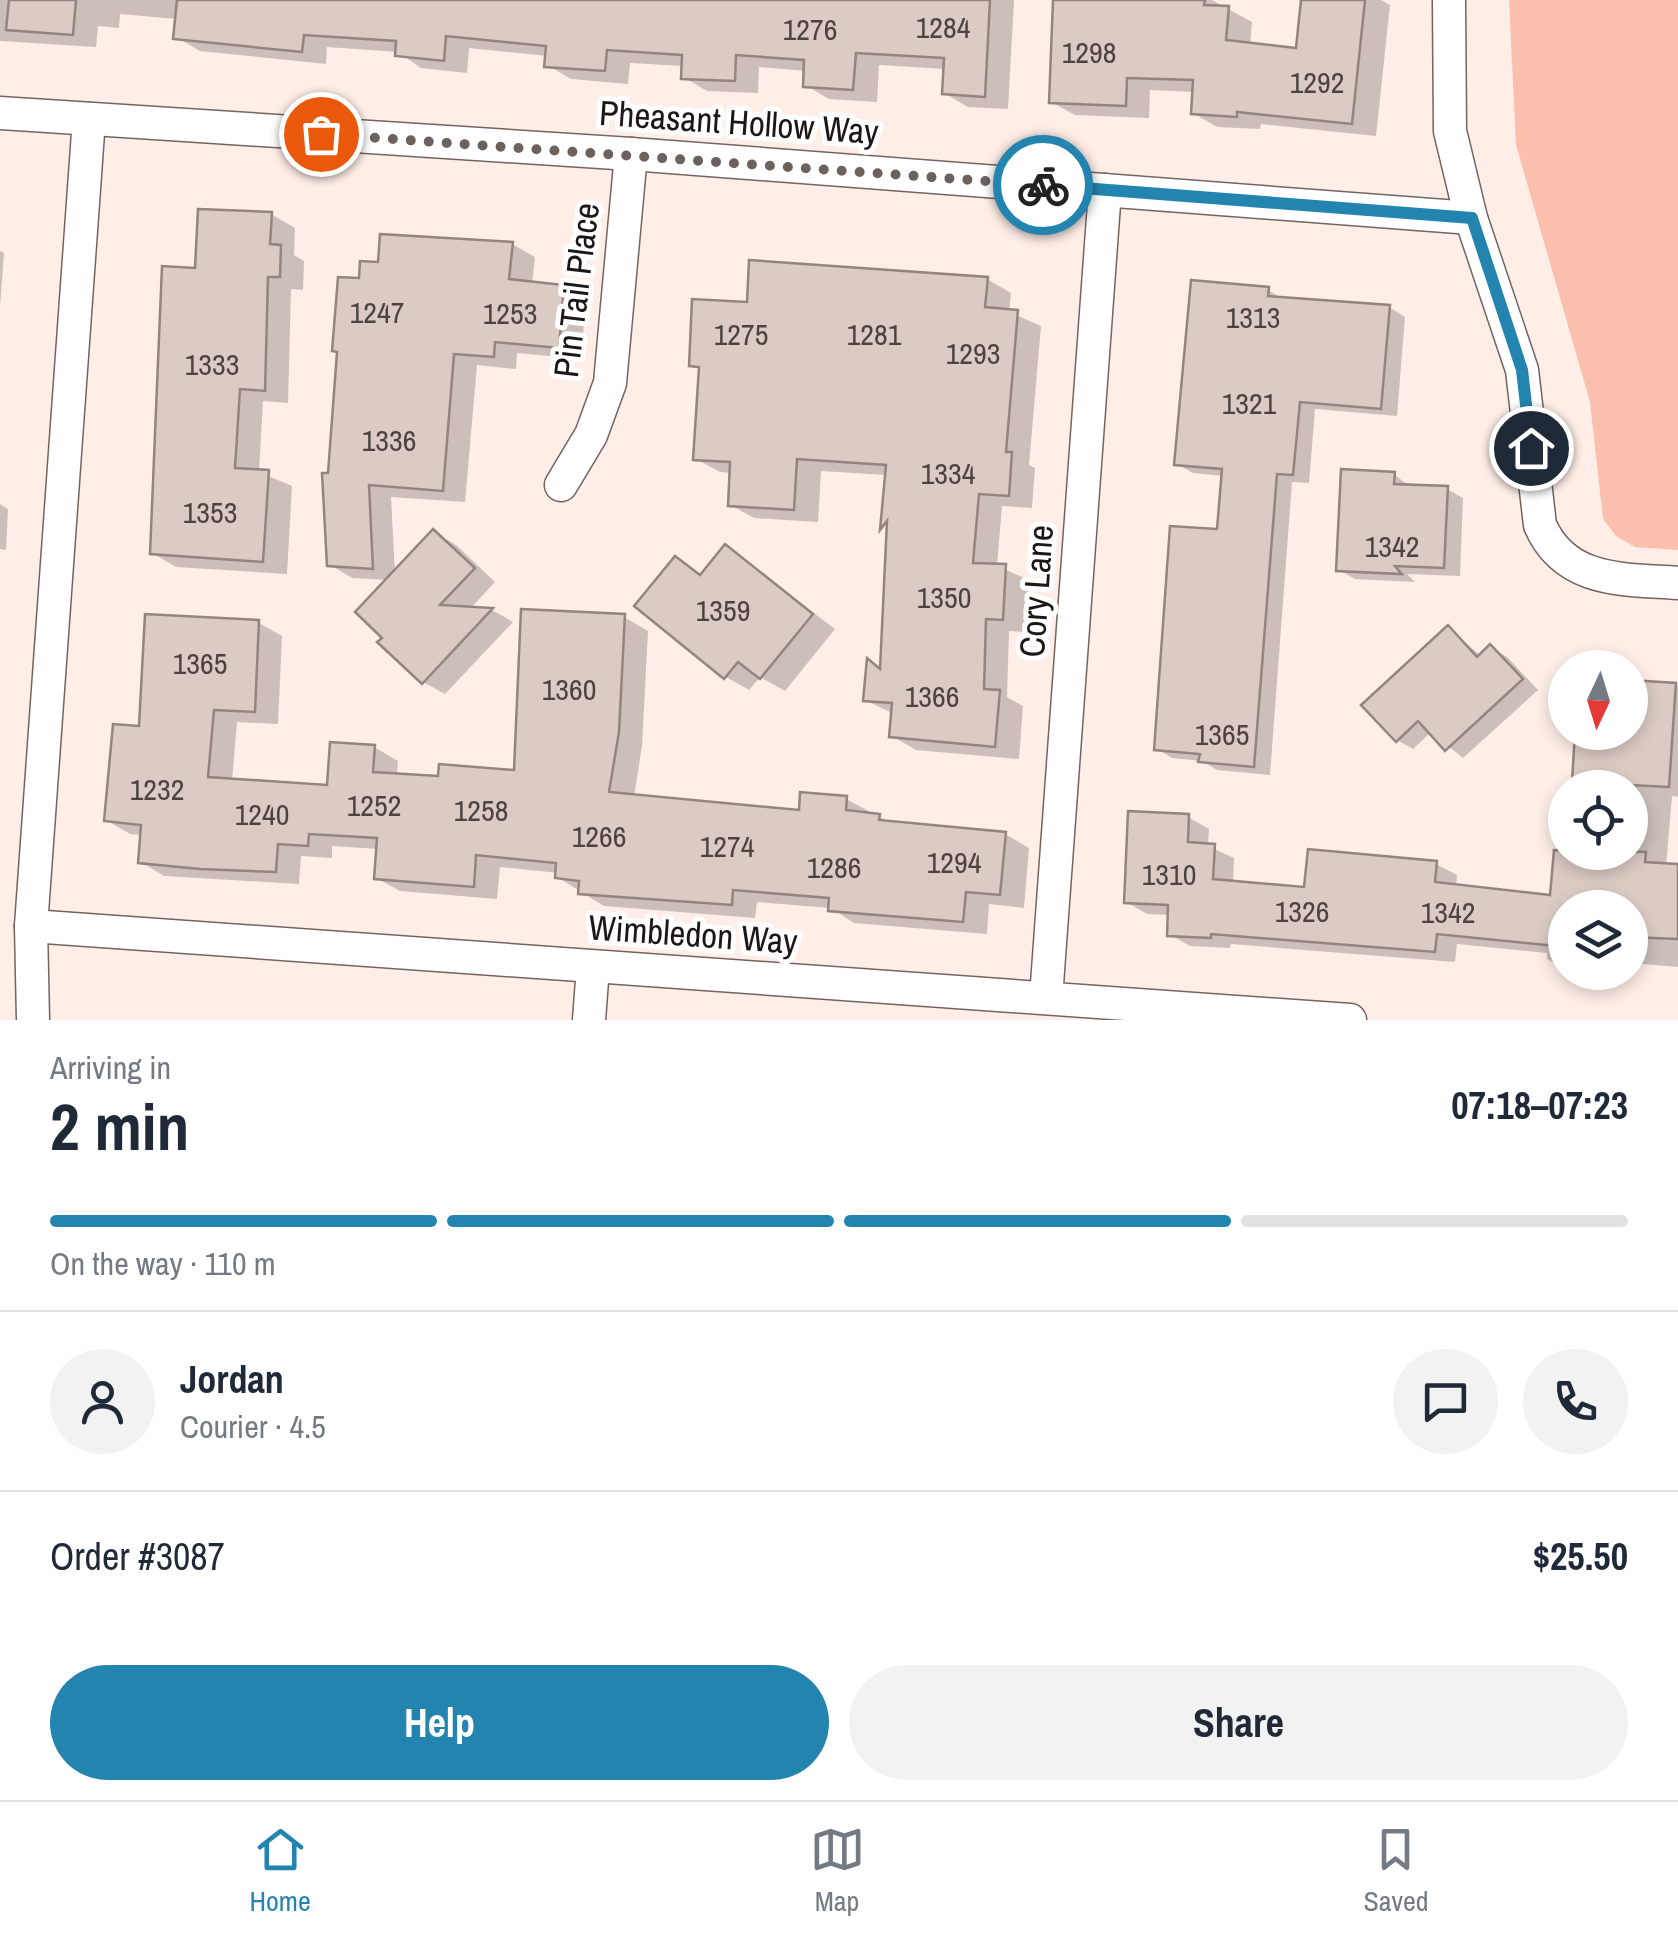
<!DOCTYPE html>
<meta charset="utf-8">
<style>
body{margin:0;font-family:"Archivo Narrow",sans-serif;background:#f2f2f3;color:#1f2937;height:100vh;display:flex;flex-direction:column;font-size:38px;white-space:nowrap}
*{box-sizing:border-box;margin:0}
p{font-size:32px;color:#747a83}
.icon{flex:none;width:55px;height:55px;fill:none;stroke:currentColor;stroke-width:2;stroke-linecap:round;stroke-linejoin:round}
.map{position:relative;height:1020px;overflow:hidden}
.drawer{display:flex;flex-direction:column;background:#fff;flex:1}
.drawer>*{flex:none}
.needle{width:65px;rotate:184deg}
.buttons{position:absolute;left:1548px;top:650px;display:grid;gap:20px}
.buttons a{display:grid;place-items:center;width:100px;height:100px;border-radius:50%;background:#fff;box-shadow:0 5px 15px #0003;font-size:50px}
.pin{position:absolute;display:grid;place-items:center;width:85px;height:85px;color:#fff;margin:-42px;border:5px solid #fff;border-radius:50%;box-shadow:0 2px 10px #0007}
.courier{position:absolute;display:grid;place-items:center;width:100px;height:100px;margin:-50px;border:8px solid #2384af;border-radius:50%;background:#fff;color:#222;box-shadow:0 2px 12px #0007}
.summary em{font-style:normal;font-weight:700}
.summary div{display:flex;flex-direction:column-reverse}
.summary{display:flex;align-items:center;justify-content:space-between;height:170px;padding:0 50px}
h1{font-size:65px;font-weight:700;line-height:75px}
.bar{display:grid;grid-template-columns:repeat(4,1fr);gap:15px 10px;align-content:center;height:120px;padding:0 50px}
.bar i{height:12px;border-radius:8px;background:#e0e1e3}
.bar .active{background:#2384af}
.bar p{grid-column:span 4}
.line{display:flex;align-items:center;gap:25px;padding:0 50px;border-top:2px solid #e0e1e3}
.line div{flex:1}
.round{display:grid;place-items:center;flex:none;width:105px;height:105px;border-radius:52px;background:#f2f2f3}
.cta{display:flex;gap:20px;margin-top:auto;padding:20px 50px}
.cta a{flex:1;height:115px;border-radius:60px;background:#2384af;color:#fff;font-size:40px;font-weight:700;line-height:115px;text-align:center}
.cta a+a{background:#f2f2f3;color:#1f2937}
.tab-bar{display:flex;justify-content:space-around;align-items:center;height:140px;border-top:2px solid #e0e1e3;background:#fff;font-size:28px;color:#747a83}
.tab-bar a{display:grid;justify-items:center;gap:5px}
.tab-bar .active{color:#2384af}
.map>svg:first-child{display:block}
.green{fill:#fbc0ad}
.shadow{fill:#0003}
.building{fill:#dccbc5;stroke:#94847f;stroke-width:2.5}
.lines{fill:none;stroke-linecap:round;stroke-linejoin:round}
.street-casing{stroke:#73645f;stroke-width:35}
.street{stroke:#fff;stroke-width:32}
.done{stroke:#6b625e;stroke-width:10;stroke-dasharray:0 18}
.route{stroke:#2384af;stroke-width:12}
.labels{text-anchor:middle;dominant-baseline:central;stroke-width:10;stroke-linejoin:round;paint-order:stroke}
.number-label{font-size:30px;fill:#4c4340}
.street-label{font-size:35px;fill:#1c1614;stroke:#fff}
</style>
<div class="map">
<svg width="1678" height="1020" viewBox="0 0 1678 1020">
<rect width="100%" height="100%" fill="#ffeee8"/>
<polygon class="green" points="1509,0 1678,0 1678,550 1635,547 1616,536 1603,519 1590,402 1516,145"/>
<g class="shadow">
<polygon points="0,0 1014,0 1008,109 968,107 944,93 946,69 879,65 877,102 829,99 805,85 806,71 759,67 758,93 707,91 683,77 684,66 630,63 628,84 571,79 547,65 548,56 469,48 467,73 421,68 398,52 327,47 326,64 200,51 176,37 177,19 120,14 119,28 98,26 96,47 0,41"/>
<polygon points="1055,0 1212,0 1252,22 1250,46 1298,51 1304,0 1381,0 1390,5 1376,136 1261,124 1260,129 1217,127 1193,113 1194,92 1150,90 1149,118 1075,115 1051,102"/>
<polygon points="271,214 295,228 294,255 304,261 303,290 291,289 288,403 263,401 259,472 292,486 287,574 176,567 152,553 198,271"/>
<polygon points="512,244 535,257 532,284 563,287 586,300 581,359 517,353 516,369 477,365 465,502 391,497 395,573 434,532 456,545 495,582 470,609 492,610 513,622 445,694 423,682 385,637 389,580 352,578 329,564 330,476 361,281 380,265"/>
<polygon points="0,251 4,253 0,307"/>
<polygon points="987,279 1011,293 1009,312 1041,326 1029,465 1035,468 1032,508 1002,506 997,566 1029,580 1026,632 1009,631 1007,697 1023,706 1019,759 916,750 892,736 894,714 865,700 869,662 883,670 887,475 821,471 818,522 754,518 730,505 732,473 720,472 696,459 701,370 691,365 750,305"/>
<polygon points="1268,290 1285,300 1389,307 1405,317 1397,416 1315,409 1309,483 1292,482 1270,775 1217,770 1202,761 1172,758 1156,748 1220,532 1224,476 1193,473 1177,464"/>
<polygon points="1394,474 1410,487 1447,489 1463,498 1460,576 1407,574 1415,582 1355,579 1339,570"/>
<polygon points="0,504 8,509 6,550 0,549"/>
<polygon points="725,547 835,629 785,691 760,677 749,690 726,677 676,559 703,575"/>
<polygon points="624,617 648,631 642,746 634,797 801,813 846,799 893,824 1005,834 1029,848 1024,908 989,904 987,934 854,923 831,908 757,902 755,918 604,906 557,877 558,873 500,867 497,899 400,891 376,878 379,849 332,846 332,858 301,856 299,884 164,876 141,862 143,835 130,834 106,820 259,623 282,636 278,724 237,722 232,781 329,787 374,747 398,761 397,776 440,778 516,773"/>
<polygon points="1448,628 1481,656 1491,647 1507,657 1538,690 1463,758 1431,732 1413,749 1397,740"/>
<polygon points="1630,683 1678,686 1678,797 1672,796 1666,866 1678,866 1678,967 1630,963 1630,908 1565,908 1565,969 1547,959 1547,953 1457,944 1455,962 1231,944 1230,948 1190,946 1169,934 1170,915 1147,914 1126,902 1188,817 1209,829 1208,846 1234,858 1233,883 1307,889 1436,864 1457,875 1456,887 1552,897 1630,852 1630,788 1597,788 1585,781 1630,732"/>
</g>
<g class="building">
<polygon points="9,0 76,0 73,35 6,30"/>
<polygon points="177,0 990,0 985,97 942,94 944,58 856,53 853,90 803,87 804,60 736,55 735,81 681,79 682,55 607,50 605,71 544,67 546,46 446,36 444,61 395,56 396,41 304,35 302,52 173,39"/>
<polygon points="1053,0 1205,0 1204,5 1229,6 1226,40 1296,48 1301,0 1365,0 1352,124 1237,112 1237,117 1191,114 1193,80 1127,78 1126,106 1049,103"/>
<polygon points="198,209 272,212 270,244 281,245 280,277 268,277 265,391 240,389 235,468 269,470 263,562 150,554 162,266 195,268"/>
<polygon points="380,234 513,242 509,279 564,285 559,348 495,342 494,357 454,354 443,491 369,485 373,569 327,566 322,473 328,473 337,352 332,351 338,277 359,278 360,261 378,262"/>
<polygon points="749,260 988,277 985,307 1018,310 1006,452 1012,452 1009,496 979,494 973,563 1006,564 1003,620 986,619 984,689 1000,690 995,747 889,737 892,703 863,701 867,658 880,669 887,521 880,530 886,465 797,459 794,510 728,506 730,462 693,460 699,367 689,366 692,299 747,302"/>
<polygon points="1191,280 1269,287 1268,296 1390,305 1381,409 1300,402 1293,475 1277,474 1254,767 1198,762 1200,754 1154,750 1170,526 1217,529 1222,469 1174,465"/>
<polygon points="1341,469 1395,472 1394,484 1448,486 1444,568 1395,566 1402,574 1336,571"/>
<polygon points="433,529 475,568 440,605 493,608 422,684 377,642 382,638 355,612"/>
<polygon points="725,544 813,614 760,679 738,662 724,679 634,606 675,556 700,575"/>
<polygon points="521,609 625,614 619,732 609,792 799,810 800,792 847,796 846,810 880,814 879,820 1006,832 1000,895 966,892 963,922 828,911 829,898 733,890 732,905 578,894 579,881 555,878 556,863 476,855 474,887 374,879 377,838 309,834 308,846 278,844 276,872 200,869 138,863 141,825 104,821 113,724 139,726 145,614 259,620 255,712 214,710 208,777 327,785 330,742 375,745 373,772 438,776 439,764 514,770"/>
<polygon points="1448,625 1477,657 1490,644 1523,679 1445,751 1418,721 1396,742 1361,705"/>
<polygon points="1630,680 1676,683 1669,787 1572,782 1575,732 1630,732"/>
<polygon points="1128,811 1189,814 1188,842 1215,844 1213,879 1304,887 1308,849 1437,861 1435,882 1550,895 1554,850 1646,852 1645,862 1678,864 1678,939 1630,937 1630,908 1565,908 1565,947 1437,934 1435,952 1211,934 1211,938 1167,936 1168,905 1124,903"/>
</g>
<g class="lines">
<defs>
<g id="street">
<path d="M1449 0 1450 131 1471 218 1522 370 1540 525C1565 583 1623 579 1678 583"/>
<polyline points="0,113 631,154 1471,218"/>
<polyline points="561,485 591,435 610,383 631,154"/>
<polyline points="31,926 1350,1020"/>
<polyline points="1046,998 1105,190"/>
<polyline points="33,1020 31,926 89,119"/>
<polyline points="589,1020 593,967"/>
</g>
</defs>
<use href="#street" class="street-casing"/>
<use href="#street" class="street"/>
</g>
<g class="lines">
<polyline class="done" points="321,134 1043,185"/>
<polyline class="route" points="1043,185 1472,218 1522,370 1531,448"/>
</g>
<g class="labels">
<g class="number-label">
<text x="943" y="27">1284</text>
<text x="810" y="29">1276</text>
<text x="1089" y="52">1298</text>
<text x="1317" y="82">1292</text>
<text x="377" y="312">1247</text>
<text x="510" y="313">1253</text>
<text x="1253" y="317">1313</text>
<text x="741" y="334">1275</text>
<text x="874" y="334">1281</text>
<text x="973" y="353">1293</text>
<text x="212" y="364">1333</text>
<text x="1249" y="403">1321</text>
<text x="389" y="440">1336</text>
<text x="948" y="473">1334</text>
<text x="210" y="512">1353</text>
<text x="1392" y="546">1342</text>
<text x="944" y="597">1350</text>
<text x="723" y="610">1359</text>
<text x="200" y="663">1365</text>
<text x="569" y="689">1360</text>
<text x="932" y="696">1366</text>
<text x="1222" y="734">1365</text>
<text x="157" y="789">1232</text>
<text x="374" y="805">1252</text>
<text x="481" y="810">1258</text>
<text x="262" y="814">1240</text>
<text x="599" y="836">1266</text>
<text x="727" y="846">1274</text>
<text x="954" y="862">1294</text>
<text x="834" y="867">1286</text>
<text x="1169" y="874">1310</text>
<text x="1302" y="911">1326</text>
<text x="1448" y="912">1342</text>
</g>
<g class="street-label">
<text transform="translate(739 122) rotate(4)">Pheasant Hollow Way</text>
<text transform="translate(576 290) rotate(-83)">Pin Tail Place</text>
<text transform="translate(1036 591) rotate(-86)">Cory Lane</text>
<text transform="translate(693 934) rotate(4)">Wimbledon Way</text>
</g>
</g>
</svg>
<div class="buttons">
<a><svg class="needle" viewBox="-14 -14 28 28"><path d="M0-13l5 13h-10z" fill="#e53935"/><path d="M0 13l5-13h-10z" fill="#747a83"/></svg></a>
<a><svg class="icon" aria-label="locate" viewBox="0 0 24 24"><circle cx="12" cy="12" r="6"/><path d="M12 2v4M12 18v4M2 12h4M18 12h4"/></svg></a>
<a><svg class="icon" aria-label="layers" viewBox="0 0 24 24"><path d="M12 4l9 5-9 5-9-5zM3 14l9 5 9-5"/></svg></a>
</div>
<div class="pin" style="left:321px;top:134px;background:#ea580c"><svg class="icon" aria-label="bag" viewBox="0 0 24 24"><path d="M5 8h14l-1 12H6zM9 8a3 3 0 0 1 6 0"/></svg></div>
<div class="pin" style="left:1531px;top:448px;background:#1f2937"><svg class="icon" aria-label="home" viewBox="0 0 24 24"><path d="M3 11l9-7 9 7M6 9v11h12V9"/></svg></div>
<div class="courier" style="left:1043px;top:185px"><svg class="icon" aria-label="bike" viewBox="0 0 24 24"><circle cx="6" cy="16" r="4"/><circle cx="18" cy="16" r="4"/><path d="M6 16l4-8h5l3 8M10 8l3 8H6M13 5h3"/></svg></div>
</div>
<section class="drawer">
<div class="summary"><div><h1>2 min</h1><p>Arriving in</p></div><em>07:18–07:23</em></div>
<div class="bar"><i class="active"></i><i class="active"></i><i class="active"></i><i></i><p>On the way · 110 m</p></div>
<div class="line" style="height:180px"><a class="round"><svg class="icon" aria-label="person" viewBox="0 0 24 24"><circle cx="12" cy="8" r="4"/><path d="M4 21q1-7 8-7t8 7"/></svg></a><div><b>Jordan</b><p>Courier · 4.5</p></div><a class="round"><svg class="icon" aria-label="chat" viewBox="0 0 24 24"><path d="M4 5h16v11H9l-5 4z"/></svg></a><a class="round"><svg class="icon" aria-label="phone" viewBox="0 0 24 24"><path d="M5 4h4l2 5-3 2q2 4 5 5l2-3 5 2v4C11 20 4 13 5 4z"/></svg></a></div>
<div class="line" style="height:130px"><div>Order #3087</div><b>$25.50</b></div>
<div class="cta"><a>Help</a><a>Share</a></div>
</section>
<nav class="tab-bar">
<a class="active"><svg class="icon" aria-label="home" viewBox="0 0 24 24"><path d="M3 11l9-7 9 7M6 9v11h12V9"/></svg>Home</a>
<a><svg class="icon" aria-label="map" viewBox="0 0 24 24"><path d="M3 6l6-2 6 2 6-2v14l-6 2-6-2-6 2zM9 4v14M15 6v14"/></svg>Map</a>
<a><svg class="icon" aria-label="saved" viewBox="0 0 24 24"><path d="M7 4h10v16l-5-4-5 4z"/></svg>Saved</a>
</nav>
